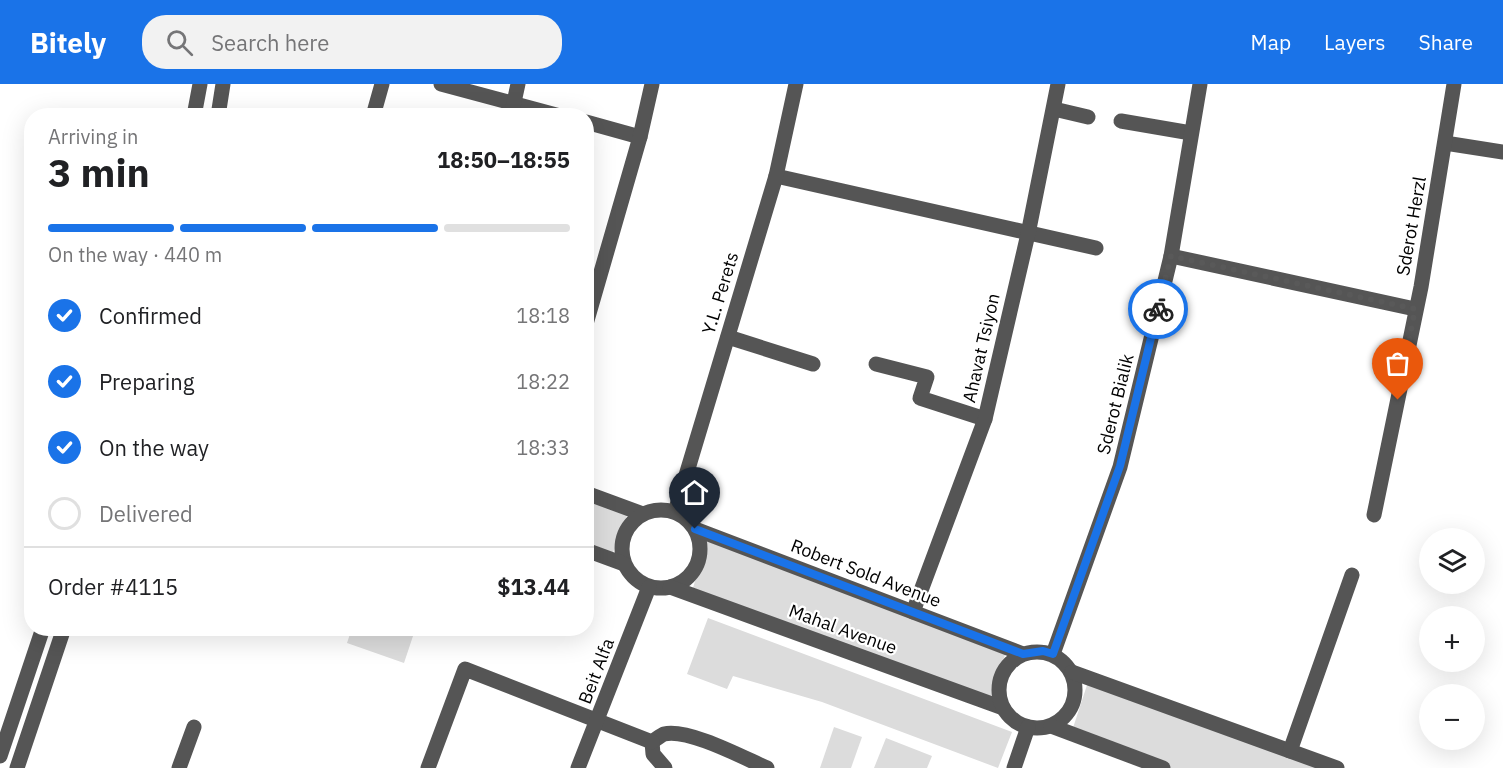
<!DOCTYPE html>
<meta charset="utf-8">
<style>
body{margin:0;font-family:"IBM Plex Sans",sans-serif;background:#f2f2f2;color:#202124;height:100vh;display:flex;flex-direction:column;font-size:22px;white-space:nowrap}
*{box-sizing:border-box;margin:0}
p{font-size:20px;color:#757577}
.icon{flex:none;width:33px;height:33px;fill:none;stroke:currentColor;stroke-width:2;stroke-linecap:round;stroke-linejoin:round}
.map{position:relative;flex:1;overflow:hidden}
.drawer{position:absolute;left:24px;top:24px;width:570px;height:528px;display:flex;flex-direction:column;background:#fff;border-radius:24px;box-shadow:0 6px 24px #0002}
.drawer>*{flex:none}
.buttons{position:absolute;left:1419px;top:444px;display:grid;gap:12px}
.buttons a{display:grid;place-items:center;width:66px;height:66px;border-radius:50%;background:#fff;box-shadow:0 6px 24px #0002;font-size:30px}
.pin{position:absolute;display:grid;place-items:center;width:51px;height:51px;color:#fff;margin:-62px -26px;border-radius:50% 50% 50% 0;rotate:-45deg;box-shadow:0 0 6px #0007}
.pin .icon{rotate:45deg}
.courier{position:absolute;display:grid;place-items:center;width:60px;height:60px;margin:-30px;border:4px solid #1a73e8;border-radius:50%;background:#fff;color:#222;box-shadow:0 2px 8px #0007}
.head em{font-style:normal;font-weight:800}
.head div{display:flex;flex-direction:column-reverse}
.head{display:flex;align-items:center;justify-content:space-between;height:102px;padding:0 24px}
h1{font-size:39px;font-weight:800;line-height:45px}
.bar{display:grid;grid-template-columns:repeat(4,1fr);gap:9px 6px;align-content:center;height:72px;padding:0 24px}
.bar i{height:8px;border-radius:4px;background:#e0e0e0}
.bar .selected{background:#1a73e8}
.bar p{grid-column:span 4}
.line{display:flex;align-items:center;gap:15px;padding:0 24px;border-top:2px solid #e0e0e0}
.line div{flex:1}
ol{padding:0 24px;list-style:none}
li{display:flex;align-items:center;gap:18px;height:66px}
li p{margin-inline-start:auto}
li .icon{padding:6px;border-radius:50%;background:#1a73e8;color:#fff;stroke-width:4}
li:last-child{color:#757577}
li i{width:33px;height:33px;border:3px solid #e0e0e0;border-radius:50%}
header{display:flex;align-items:center;gap:36px;box-sizing:border-box;height:84px;padding:0 30px;background:#1a73e8;color:#fff}
header strong{font-size:28px}
nav{display:flex;gap:33px;margin-inline-start:auto;font-size:21px}
.search{width:420px;height:54px;background:#f2f2f2;display:flex;align-items:center;gap:15px;box-sizing:border-box;padding:0 21px;border-radius:24px;color:#757577;font-size:22px}
.map>svg:first-child{display:block}
.green{fill:#dcdcdc}
.lines{fill:none;stroke-linecap:round;stroke-linejoin:round}
.minor{stroke:#555;stroke-width:15}
.done{stroke:#595959;stroke-width:6;stroke-dasharray:0 10.8}
.route{stroke:#1a73e8;stroke-width:8}
.labels{text-anchor:middle;dominant-baseline:central;stroke-width:4.5;stroke-linejoin:round;paint-order:stroke}
.street-label{font-size:18px;fill:#000;stroke:#fff}
</style>
<header>
<strong>Bitely</strong>
<div class="search"><svg class="icon" aria-label="search" viewBox="0 0 24 24"><circle cx="10" cy="10" r="6"/><path d="M15 15l6 6"/></svg>Search here</div>
<nav><a>Map</a><a>Layers</a><a>Share</a></nav>
</header>
<div class="map">
<svg width="1503" height="684" viewBox="0 0 1503 684">
<rect width="100%" height="100%" fill="#fff"/>
<g class="green">
<polygon points="587,414 628,429 612,471 587,462"/>
<polygon points="708,455 1006,568 989,618 692,507"/>
<polygon points="708,534 1012,648 998,684 822,618 733,592 727,605 687,590"/>
<polygon points="352,544 399,545 414,549 404,579 347,559"/>
<polygon points="1088,598 1321,684 1165,684 1071,650"/>
<polygon points="834,643 862,653 851,684 820,684"/>
<polygon points="886,654 932,672 927,684 874,684"/>
</g>
<g class="lines">
<g class="minor">
<polyline points="441,0 560,32"/>
<polyline points="1054,25 1088,33"/>
<polyline points="194,32 200,0"/>
<polyline points="218,32 223,0"/>
<polyline points="373,32 382,0"/>
<polyline points="511,32 518,0"/>
<polyline points="1121,37 1191,49"/>
<polyline points="586,38 640,53"/>
<polyline points="1445,59 1503,68"/>
<polyline points="776,92 1096,164"/>
<polyline points="1171,172 1415,225"/>
<polyline points="586,240 640,53 652,0"/>
<polyline points="728,253 813,280"/>
<polyline points="876,280 927,293 920,314 985,335"/>
<polyline points="586,409 643,430"/>
<circle cx="661" cy="465" r="39"/>
<polyline points="675,428 776,92 796,0"/>
<polyline points="1374,431 1421,203 1454,0"/>
<polyline points="695,445 1023,570"/>
<polyline points="586,466 624,480"/>
<polyline points="670,503 1003,624"/>
<polyline points="913,528 985,335 1028,150 1058,0"/>
<circle cx="1037" cy="606" r="38"/>
<polyline points="1053,570 1120,383 1171,172 1200,0"/>
<polyline points="1072,588 1337,684"/>
<polyline points="1051,642 1163,684"/>
<path d="M652 658C656 655 660 652 664 650 688 644 744 674 767 684"/>
<polyline points="652,658 653,670 665,684"/>
<polyline points="1290,667 1352,491"/>
<polyline points="0,672 43,544"/>
<polyline points="17,684 64,544"/>
<polyline points="179,684 194,643"/>
<polyline points="428,684 465,585 652,658"/>
<polyline points="578,684 649,503"/>
<polyline points="1014,684 1028,643"/>
</g>
</g>
<g class="lines">
<polyline class="done" points="1158,225 1171,172 1415,225 1398,316"/>
<polyline class="route" points="695,445 1023,570 1043,567 1053,570 1120,382 1158,225"/>
</g>
<g class="labels">
<g class="street-label">
<text transform="translate(1411 142) rotate(-80)">Sderot Herzl</text>
<text transform="translate(720 209) rotate(-73)">Y.L. Perets</text>
<text transform="translate(981 264) rotate(-77)">Ahavat Tsiyon</text>
<text transform="translate(1115 320) rotate(-76)">Sderot Bialik</text>
<text transform="translate(866 489) rotate(21)">Robert Sold Avenue</text>
<text transform="translate(843 545) rotate(20)">Mahal Avenue</text>
<text transform="translate(596 587) rotate(-69)">Beit Alfa</text>
</g>
</g>
</svg>
<div class="buttons">
<a><svg class="icon" aria-label="layers" viewBox="0 0 24 24"><path d="M12 4l9 5-9 5-9-5zM3 14l9 5 9-5"/></svg></a>
<a>+</a>
<a>−</a>
</div>
<div class="pin" style="left:1398px;top:316px;background:#ea580c"><svg class="icon" aria-label="bag" viewBox="0 0 24 24"><path d="M5 8h14l-1 12H6zM9 8a3 3 0 0 1 6 0"/></svg></div>
<div class="pin" style="left:695px;top:445px;background:#1f2937"><svg class="icon" aria-label="home" viewBox="0 0 24 24"><path d="M3 11l9-7 9 7M6 9v11h12V9"/></svg></div>
<div class="courier" style="left:1158px;top:225px"><svg class="icon" aria-label="bike" viewBox="0 0 24 24"><circle cx="6" cy="16" r="4"/><circle cx="18" cy="16" r="4"/><path d="M6 16l4-8h5l3 8M10 8l3 8H6M13 5h3"/></svg></div>
<section class="drawer">
<div class="head"><div><h1>3 min</h1><p>Arriving in</p></div><em>18:50–18:55</em></div>
<div class="bar"><i class="selected"></i><i class="selected"></i><i class="selected"></i><i></i><p>On the way · 440 m</p></div>
<ol>
<li><svg class="icon" aria-label="check" viewBox="0 0 24 24"><path d="M5 12l5 5 9-10"/></svg>Confirmed<p>18:18</p></li>
<li><svg class="icon" aria-label="check" viewBox="0 0 24 24"><path d="M5 12l5 5 9-10"/></svg>Preparing<p>18:22</p></li>
<li><svg class="icon" aria-label="check" viewBox="0 0 24 24"><path d="M5 12l5 5 9-10"/></svg>On the way<p>18:33</p></li>
<li><i></i>Delivered</li>
</ol>
<div class="line" style="height:78px"><div>Order #4115</div><b>$13.44</b></div>
</section>
</div>
